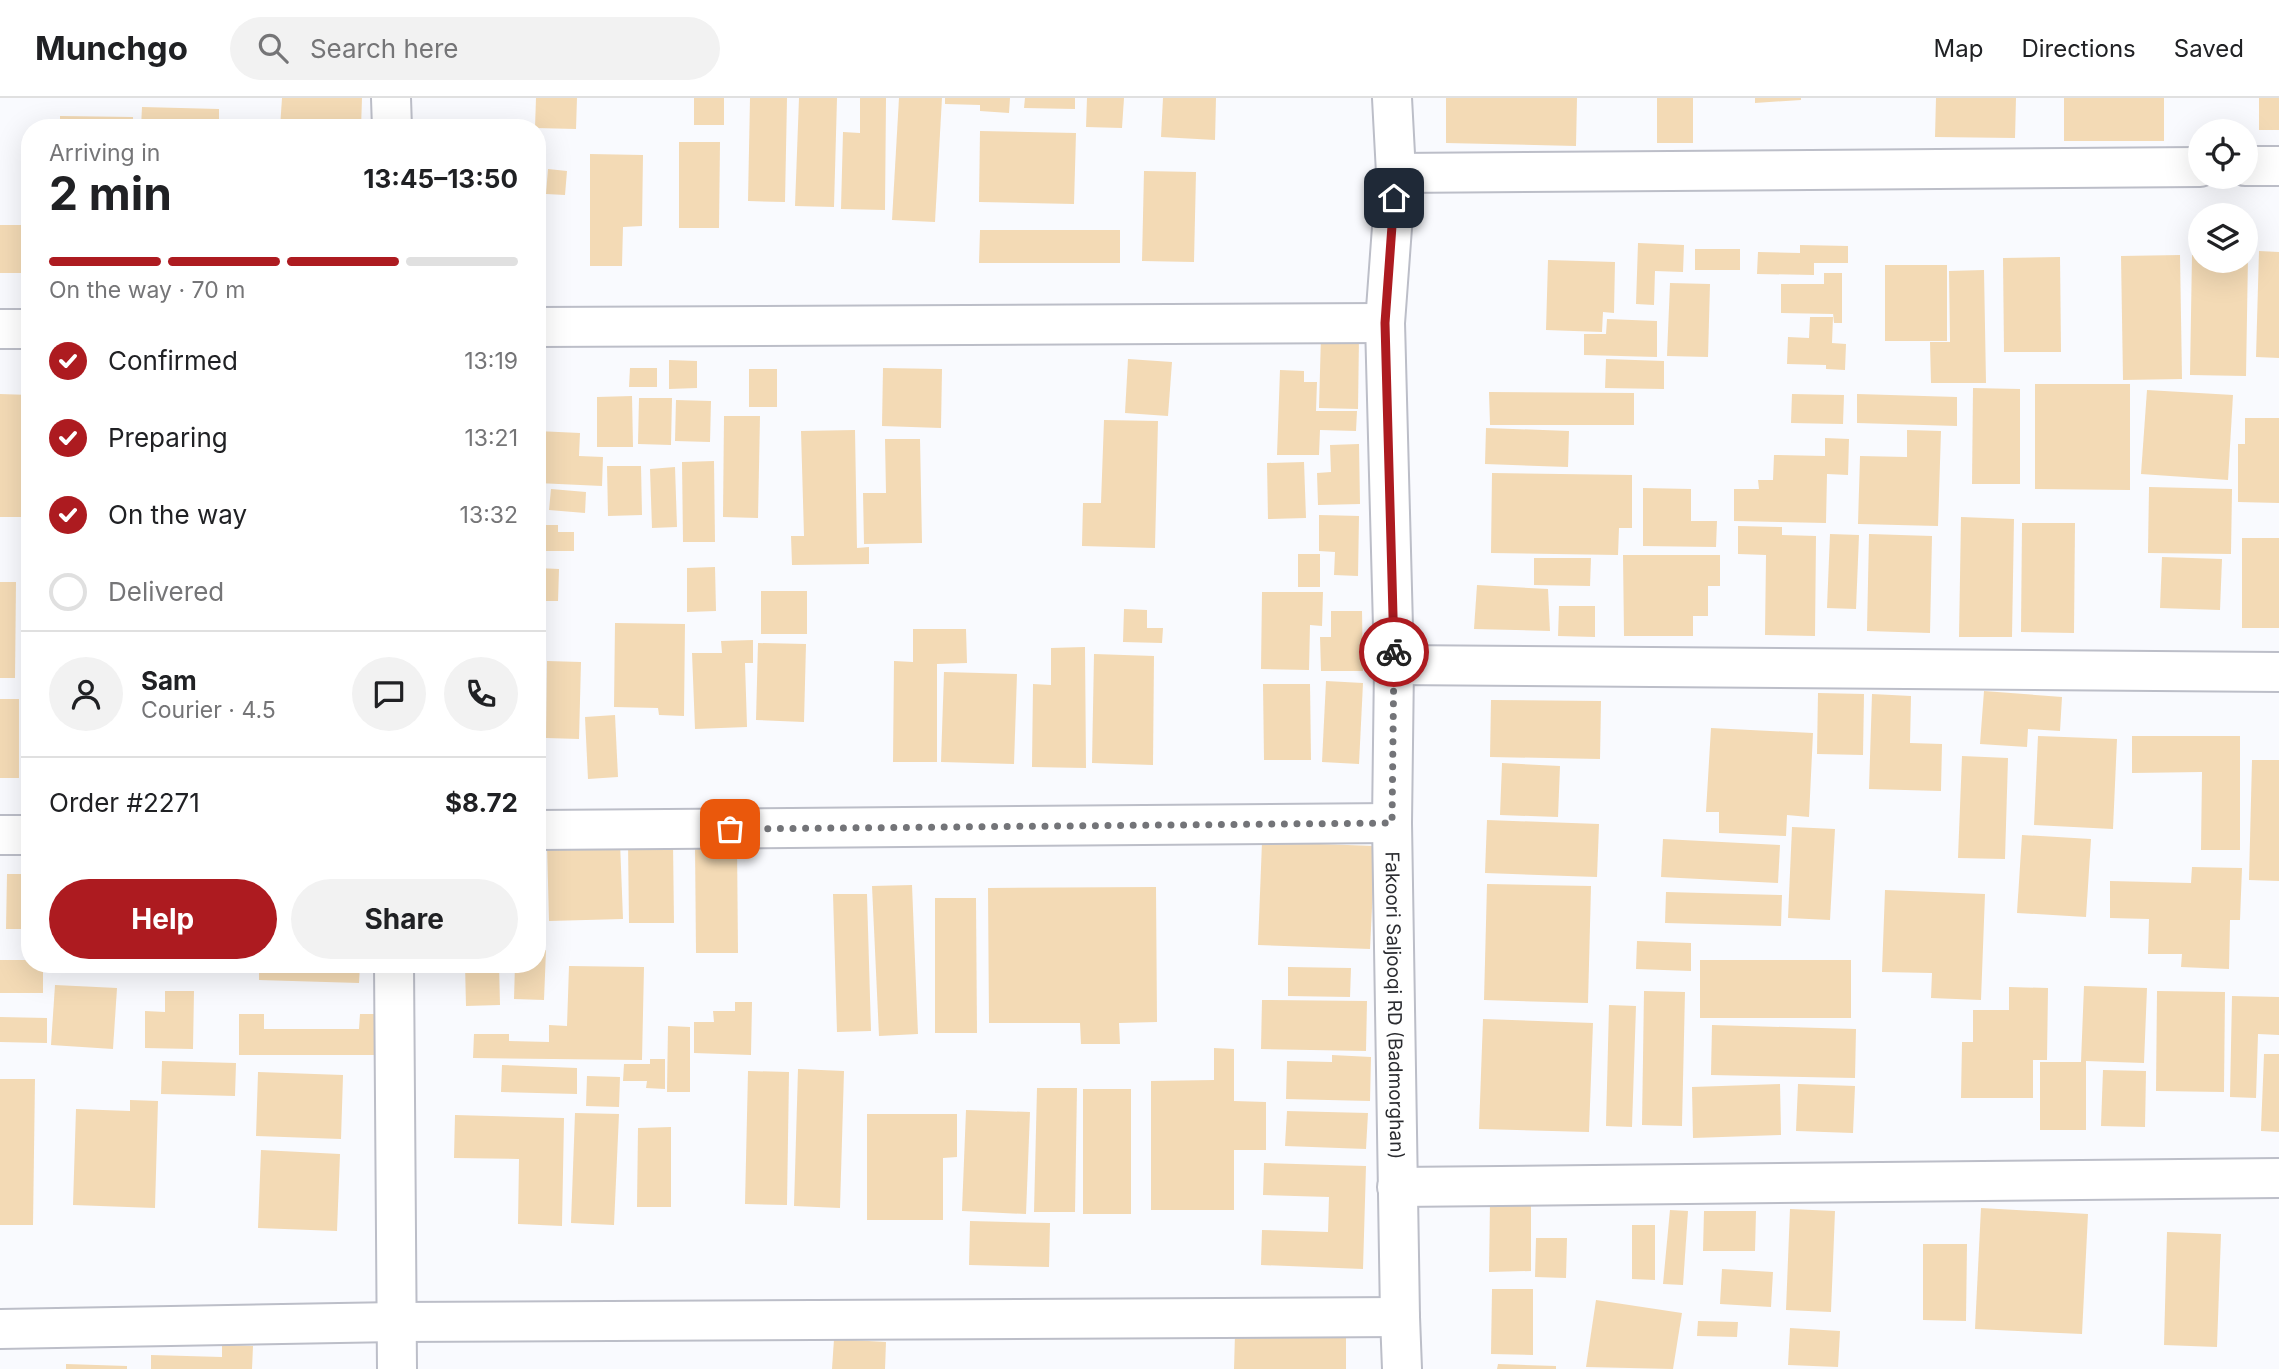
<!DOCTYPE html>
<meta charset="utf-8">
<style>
body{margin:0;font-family:Inter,sans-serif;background:#f2f2f2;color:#202124;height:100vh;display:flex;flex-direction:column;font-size:26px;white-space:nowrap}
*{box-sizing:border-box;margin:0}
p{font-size:23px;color:#757577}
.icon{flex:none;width:38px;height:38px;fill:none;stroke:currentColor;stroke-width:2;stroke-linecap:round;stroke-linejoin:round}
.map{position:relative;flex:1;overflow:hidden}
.sheet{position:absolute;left:21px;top:21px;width:525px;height:854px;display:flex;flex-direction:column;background:#fff;border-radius:28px;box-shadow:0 7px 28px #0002}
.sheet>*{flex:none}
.controls{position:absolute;left:2188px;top:21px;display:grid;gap:14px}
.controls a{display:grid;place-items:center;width:70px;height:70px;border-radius:50%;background:#fff;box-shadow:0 7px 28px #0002;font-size:35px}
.pin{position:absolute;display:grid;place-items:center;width:60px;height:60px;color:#fff;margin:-30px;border-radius:14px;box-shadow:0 4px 10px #0006}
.courier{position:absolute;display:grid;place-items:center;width:70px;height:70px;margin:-35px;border:5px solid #ad1b20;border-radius:50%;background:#fff;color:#222;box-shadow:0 2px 9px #0007}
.overview em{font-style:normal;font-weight:700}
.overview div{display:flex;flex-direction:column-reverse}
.overview{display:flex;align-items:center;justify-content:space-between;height:119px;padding:0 28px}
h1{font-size:46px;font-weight:700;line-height:52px}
.bar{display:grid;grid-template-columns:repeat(4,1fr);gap:10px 7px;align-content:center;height:84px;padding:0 28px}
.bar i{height:9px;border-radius:5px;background:#e0e0e0}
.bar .on{background:#ad1b20}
.bar p{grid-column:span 4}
.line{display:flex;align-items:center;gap:18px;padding:0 28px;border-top:2px solid #e0e0e0}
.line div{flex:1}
.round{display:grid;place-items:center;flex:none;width:74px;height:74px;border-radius:37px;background:#f2f2f2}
ol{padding:0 28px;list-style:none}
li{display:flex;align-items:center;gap:21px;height:77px}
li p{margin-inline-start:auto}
li .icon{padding:7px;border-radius:50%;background:#ad1b20;color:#fff;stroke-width:4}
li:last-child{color:#757577}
li i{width:38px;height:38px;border:4px solid #e0e0e0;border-radius:50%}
.primary-button{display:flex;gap:14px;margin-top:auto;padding:14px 28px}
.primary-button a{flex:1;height:80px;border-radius:42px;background:#ad1b20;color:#fff;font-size:28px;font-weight:700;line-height:80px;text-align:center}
.primary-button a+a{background:#f2f2f2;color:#202124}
header{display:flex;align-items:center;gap:42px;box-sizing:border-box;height:98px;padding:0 35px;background:#fff;border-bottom:2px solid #e0e0e0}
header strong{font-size:33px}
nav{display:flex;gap:38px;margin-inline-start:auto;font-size:24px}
.search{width:490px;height:63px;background:#f2f2f2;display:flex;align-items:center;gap:18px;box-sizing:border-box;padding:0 24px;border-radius:38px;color:#757577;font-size:26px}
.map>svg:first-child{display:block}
.building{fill:#f3dab5}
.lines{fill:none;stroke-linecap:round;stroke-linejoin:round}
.minor-casing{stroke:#bcbec8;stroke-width:42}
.minor{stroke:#fff;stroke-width:38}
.done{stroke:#737478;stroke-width:7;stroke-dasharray:0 12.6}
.route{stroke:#ad1b20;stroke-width:9}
.labels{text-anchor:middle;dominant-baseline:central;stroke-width:7;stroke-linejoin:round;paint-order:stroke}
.street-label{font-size:19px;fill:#2b2c30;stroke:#f9fafe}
</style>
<header>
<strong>Munchgo</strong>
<div class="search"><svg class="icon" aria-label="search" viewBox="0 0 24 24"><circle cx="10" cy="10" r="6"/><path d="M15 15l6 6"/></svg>Search here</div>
<nav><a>Map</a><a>Directions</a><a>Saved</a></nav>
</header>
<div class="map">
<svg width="2279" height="1271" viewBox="0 0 2279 1271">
<rect width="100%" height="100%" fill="#f9fafe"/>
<g class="building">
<polygon points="282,0 362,0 361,30 280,30"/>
<polygon points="536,0 577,0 576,31 535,30"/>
<rect x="694" y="0" width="30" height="27"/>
<polygon points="750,0 787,0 785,104 748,103"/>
<polygon points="799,0 837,0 834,109 795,108"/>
<polygon points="860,0 886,0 885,112 841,111 843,34 860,35"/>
<polygon points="899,0 942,0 935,124 892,122"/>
<polygon points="945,0 1010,0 1009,15 980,13 980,7 945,6"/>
<polygon points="1025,0 1075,0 1075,11 1024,10"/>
<polygon points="1087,0 1124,0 1122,30 1086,29"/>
<polygon points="1163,0 1216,0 1215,42 1161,39"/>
<polygon points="1446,0 1577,0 1576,48 1446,45"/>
<rect x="1657" y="0" width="36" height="45"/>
<polygon points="1755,0 1801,0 1801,2 1755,5"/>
<polygon points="1936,0 2016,0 2015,40 1935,39"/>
<rect x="2064" y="0" width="100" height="43"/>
<rect x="2259" y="0" width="20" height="32"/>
<polygon points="142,9 219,11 219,30 141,30"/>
<polygon points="60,18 133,19 133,30 60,30"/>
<polygon points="980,33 1076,35 1074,106 979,104"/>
<polygon points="679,44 720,44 719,130 679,130"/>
<polygon points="590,56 643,57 642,128 623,129 622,168 590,168"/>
<polygon points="548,71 567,73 565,97 546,96"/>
<polygon points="1144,73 1196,74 1194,164 1142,163"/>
<rect x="0" y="127" width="30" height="48"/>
<polygon points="980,132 1120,132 1120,165 979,165"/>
<polygon points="1638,145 1684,147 1683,174 1655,173 1654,207 1636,206"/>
<polygon points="1800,147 1848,148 1848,165 1814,165 1814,177 1757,176 1758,154 1800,155"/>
<rect x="1695" y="151" width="45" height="21"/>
<polygon points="2259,153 2279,154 2279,260 2256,259"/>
<polygon points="2180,157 2182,281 2123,282 2121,158"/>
<polygon points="2192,157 2200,157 2200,163 2245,163 2245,158 2248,158 2246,278 2190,277"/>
<polygon points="2060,159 2061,254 2004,254 2003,160"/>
<polygon points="1548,162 1615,164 1614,215 1603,214 1602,234 1546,232"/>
<rect x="1885" y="167" width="62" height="76"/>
<polygon points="1984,172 1986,285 1931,285 1930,244 1950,244 1949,173"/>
<polygon points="1824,175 1842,175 1842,225 1834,225 1833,215 1833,216 1781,215 1781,186 1824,186"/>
<polygon points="1670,185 1710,186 1708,259 1667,258"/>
<polygon points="1810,219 1833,219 1832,245 1846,246 1845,272 1826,271 1826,267 1787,266 1788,239 1809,240"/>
<polygon points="1607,221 1657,223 1657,259 1584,257 1584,236 1606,236"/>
<polygon points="1321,237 1359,239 1358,311 1319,310"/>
<polygon points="1128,261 1172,264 1168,318 1125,315"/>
<polygon points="1606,261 1664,263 1664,291 1605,290"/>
<polygon points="669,262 697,263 697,290 669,291"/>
<polygon points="630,270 657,270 657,289 629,289"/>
<polygon points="883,270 942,271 941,330 882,328"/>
<rect x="749" y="271" width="28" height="38"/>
<polygon points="1280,272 1304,273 1304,284 1317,284 1316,313 1357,313 1356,333 1320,332 1319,357 1277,357"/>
<polygon points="2035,286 2130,286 2130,392 2035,391"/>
<polygon points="1973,290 2020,291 2020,386 1972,386"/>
<polygon points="2147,292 2233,297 2228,382 2141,376"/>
<polygon points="1489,294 1634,295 1634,327 1490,327"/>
<polygon points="0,296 30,297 30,419 0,419"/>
<polygon points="1792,296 1844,297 1843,326 1791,325"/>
<polygon points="1857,296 1957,299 1957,328 1857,325"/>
<polygon points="632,298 633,349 597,349 597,299"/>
<polygon points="639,300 672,300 671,347 638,346"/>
<polygon points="676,302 711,303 710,344 675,343"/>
<polygon points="724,318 760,318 758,420 723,419"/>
<polygon points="2245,320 2279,320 2279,405 2238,404 2238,346 2245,346"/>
<polygon points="1104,322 1158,323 1155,450 1082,448 1083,405 1101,405"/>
<polygon points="1486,330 1569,333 1568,369 1485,366"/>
<polygon points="855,332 857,450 869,449 869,466 792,467 791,438 804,438 801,333"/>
<polygon points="1907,332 1941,333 1938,428 1858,426 1860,358 1907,359"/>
<polygon points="537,333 580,335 579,358 603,359 602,388 537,385"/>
<polygon points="1825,340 1849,341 1848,377 1827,376 1826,425 1734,423 1734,391 1759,391 1758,382 1773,382 1774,357 1825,358"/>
<polygon points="885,341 920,341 922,445 864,446 863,395 886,395"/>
<polygon points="1359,346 1360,406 1318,407 1317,375 1331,374 1330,347"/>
<polygon points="714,363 715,444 683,444 682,364"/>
<polygon points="1304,364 1306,420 1268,421 1267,365"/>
<polygon points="607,368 641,368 642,417 608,418"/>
<polygon points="675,369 677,429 652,430 650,371"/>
<polygon points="1492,375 1632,377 1632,430 1619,430 1618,457 1491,455"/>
<polygon points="2149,389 2232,391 2231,456 2148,455"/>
<polygon points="1643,390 1691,391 1691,423 1717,423 1716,449 1643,448"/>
<polygon points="551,391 586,394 585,415 549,412"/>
<polygon points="1319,417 1359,418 1358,478 1334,477 1335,454 1319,453"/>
<polygon points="1961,419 2014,421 2012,539 1959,539"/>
<polygon points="2022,425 2075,425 2074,535 2021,534"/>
<polygon points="537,427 558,427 558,434 574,434 574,453 537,453"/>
<polygon points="1738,428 1782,429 1782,437 1816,438 1815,538 1765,537 1766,457 1738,456"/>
<polygon points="1830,436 1859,437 1856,511 1827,510"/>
<polygon points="1869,436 1932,438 1930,535 1867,533"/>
<rect x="2242" y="440" width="37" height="90"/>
<rect x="1298" y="456" width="22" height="33"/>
<polygon points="1623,457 1720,457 1720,488 1708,488 1708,518 1693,518 1693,538 1624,538"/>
<polygon points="2162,459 2222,461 2220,512 2160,510"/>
<polygon points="1534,460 1591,460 1590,488 1534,487"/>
<polygon points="715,469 716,513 687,514 687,470"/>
<polygon points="537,470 559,471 558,503 537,503"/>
<polygon points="22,474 30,474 30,512 21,512"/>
<polygon points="0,484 16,484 15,580 0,580"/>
<polygon points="1477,487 1548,491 1550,533 1474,531"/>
<rect x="761" y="493" width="46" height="43"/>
<polygon points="1262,494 1323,494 1322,528 1310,527 1309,572 1261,571"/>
<polygon points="1559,508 1595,508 1595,539 1558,538"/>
<polygon points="1124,511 1147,512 1147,530 1163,530 1162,545 1123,544"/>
<polygon points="1331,513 1362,513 1363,573 1321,573 1320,539 1331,539"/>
<polygon points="615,525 685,526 684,618 659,617 658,610 614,609"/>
<polygon points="913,531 966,531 967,565 937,566 937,664 893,664 894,563 913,564"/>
<polygon points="753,542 753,565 745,565 747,629 695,631 692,555 722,555 721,543"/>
<polygon points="758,545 806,546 804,624 756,622"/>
<polygon points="1085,549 1086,670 1032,669 1033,586 1051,587 1051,550"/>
<polygon points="1094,556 1154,558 1153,667 1092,665"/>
<polygon points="547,563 581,564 579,641 546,640"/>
<polygon points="944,574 1017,576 1014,666 941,664"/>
<polygon points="1326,583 1363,585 1359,666 1322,664"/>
<polygon points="1263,586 1310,586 1311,662 1264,662"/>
<polygon points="1984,593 2062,599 2060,633 2028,631 2027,649 1980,646"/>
<polygon points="1818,595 1864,596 1863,657 1817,656"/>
<polygon points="1872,596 1911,598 1910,645 1942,646 1941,693 1869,691"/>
<rect x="0" y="601" width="19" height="79"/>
<polygon points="1491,602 1601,603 1600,661 1490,659"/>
<polygon points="615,617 618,679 588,681 585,619"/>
<polygon points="1711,630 1813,635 1809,719 1787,717 1786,738 1719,735 1719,714 1706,714"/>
<polygon points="2038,638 2117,641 2113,731 2034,727"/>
<polygon points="2132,638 2240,638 2240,752 2201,752 2202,674 2132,675"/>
<polygon points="1962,658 2008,660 2005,761 1958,760"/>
<polygon points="2252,662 2279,662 2279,783 2249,782"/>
<polygon points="1502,665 1560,668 1558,719 1500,717"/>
<polygon points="1487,722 1599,726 1597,779 1485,775"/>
<polygon points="1792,729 1835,731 1830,822 1788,820"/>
<polygon points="2022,737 2091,741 2086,819 2017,815"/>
<polygon points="1663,741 1780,747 1778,785 1661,779"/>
<polygon points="620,744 623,821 549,823 547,746"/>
<polygon points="1262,744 1375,748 1370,851 1258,847"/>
<polygon points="628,745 673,745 674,825 629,825"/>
<polygon points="737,745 738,855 696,855 695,746"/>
<polygon points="2192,769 2242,770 2240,822 2230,822 2229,871 2181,869 2182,856 2148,856 2149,821 2110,820 2110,783 2191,785"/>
<polygon points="7,776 30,776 30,831 6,831"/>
<polygon points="1487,786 1591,788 1588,905 1484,902"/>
<polygon points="912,787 918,936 879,938 872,788"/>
<polygon points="1156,789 1157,924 1119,925 1120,946 1081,946 1080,925 989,925 988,790"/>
<polygon points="1885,792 1985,796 1981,902 1931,900 1932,875 1882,874"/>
<polygon points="1666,794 1782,797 1781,828 1665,825"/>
<polygon points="833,796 867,796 871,933 837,934"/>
<polygon points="935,800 976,800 977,935 935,935"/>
<polygon points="1637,843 1691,845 1691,873 1636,871"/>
<polygon points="537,852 546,852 544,902 514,901 515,866 537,866"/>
<polygon points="0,862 30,862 30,866 43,866 43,895 0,895"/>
<rect x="1700" y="862" width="151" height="58"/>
<polygon points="58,866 106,866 105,873 58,868"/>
<polygon points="259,866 360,866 359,885 259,882"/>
<polygon points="465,866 499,866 500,907 466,908"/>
<polygon points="569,868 644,869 642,962 473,960 474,936 509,936 509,943 549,944 549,927 567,928"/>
<polygon points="1288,869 1351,870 1350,899 1288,898"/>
<polygon points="55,887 117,890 113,951 51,947"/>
<polygon points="2084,888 2147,890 2144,965 2086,963 2086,1032 2040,1032 2040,964 2081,964"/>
<polygon points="2009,889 2048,890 2047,962 2033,962 2033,1000 1961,1000 1962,944 1973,944 1973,912 2009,912"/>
<polygon points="165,893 194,893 193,951 145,950 145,913 165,914"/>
<polygon points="1644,893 1685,894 1682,1028 1642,1027"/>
<polygon points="2157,893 2225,894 2224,994 2156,993"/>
<polygon points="2232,898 2279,899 2279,937 2258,936 2256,1000 2230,999"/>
<polygon points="1262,902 1367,903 1366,953 1261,951"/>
<polygon points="735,904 752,904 751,957 694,955 694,924 714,924 713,913 735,913"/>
<polygon points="1609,907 1636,908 1632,1029 1606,1028"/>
<polygon points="239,916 264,916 264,931 359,931 360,916 388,916 387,957 239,957"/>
<polygon points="0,919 47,920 47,945 0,944"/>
<polygon points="1483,921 1593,925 1589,1034 1479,1031"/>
<polygon points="1712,927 1856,931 1855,980 1711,977"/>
<polygon points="668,928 690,929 690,994 667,994"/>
<polygon points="1214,950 1234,951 1234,1003 1266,1004 1266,1052 1234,1052 1234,1112 1151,1112 1151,983 1214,982"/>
<polygon points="2264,956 2279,956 2279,1034 2261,1033"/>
<polygon points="1332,957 1371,959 1370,1003 1286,1001 1287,963 1332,964"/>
<polygon points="650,961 665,961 665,991 646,990 647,983 623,983 624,966 650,966"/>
<polygon points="162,963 236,965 235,998 161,996"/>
<polygon points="502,967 577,970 577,996 501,994"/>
<polygon points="798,971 844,973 840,1110 794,1108"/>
<polygon points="2103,972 2146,973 2145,1029 2101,1028"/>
<polygon points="748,973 789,974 787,1107 745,1106"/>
<polygon points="258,974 343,977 341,1041 256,1038"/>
<polygon points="587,978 620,979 619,1009 586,1008"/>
<polygon points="0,981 35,981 33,1127 0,1127"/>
<polygon points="1780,986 1781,1037 1693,1040 1692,989"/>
<polygon points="1798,986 1855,988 1853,1035 1796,1033"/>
<polygon points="1037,990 1077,990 1075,1114 1034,1114"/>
<rect x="1083" y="991" width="48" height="125"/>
<polygon points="130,1002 158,1003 155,1110 73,1107 76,1011 130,1013"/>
<polygon points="966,1012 1030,1014 1026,1116 962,1113"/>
<polygon points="1287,1013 1368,1015 1366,1051 1285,1048"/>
<polygon points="575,1015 619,1016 614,1127 571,1125"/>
<polygon points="867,1016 957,1016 957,1059 943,1060 943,1122 867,1122"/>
<polygon points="455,1017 564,1020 562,1128 518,1126 519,1061 454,1060"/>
<polygon points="671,1029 671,1109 637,1109 638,1030"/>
<polygon points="261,1052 340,1056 337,1133 258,1130"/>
<polygon points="1264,1065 1366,1068 1363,1171 1261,1167 1262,1132 1328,1134 1329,1099 1263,1097"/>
<polygon points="1490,1103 1531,1103 1531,1173 1489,1174"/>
<polygon points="1981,1110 2088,1116 2082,1236 1975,1231"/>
<polygon points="1790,1111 1835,1113 1831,1214 1786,1212"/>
<polygon points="1670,1112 1688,1113 1683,1187 1663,1186"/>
<polygon points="1704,1113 1756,1113 1755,1153 1703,1153"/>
<polygon points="970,1123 1050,1125 1049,1169 969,1167"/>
<polygon points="1632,1127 1655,1127 1655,1182 1632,1181"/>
<polygon points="2167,1134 2221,1136 2217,1249 2164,1247"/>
<polygon points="1536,1140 1567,1140 1566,1180 1535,1179"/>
<polygon points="1923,1146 1967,1146 1966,1223 1923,1222"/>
<polygon points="1722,1171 1773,1174 1771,1209 1720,1206"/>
<polygon points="1492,1191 1533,1191 1533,1257 1491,1256"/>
<polygon points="1596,1202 1682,1215 1673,1271 1586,1269"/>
<polygon points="1698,1223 1738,1224 1737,1239 1697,1238"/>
<polygon points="1790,1230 1840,1233 1838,1269 1788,1267"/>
<polygon points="1235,1236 1346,1238 1346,1271 1234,1271"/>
<polygon points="834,1241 886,1244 885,1271 832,1271"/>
<polygon points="222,1247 253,1248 252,1271 151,1271 151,1257 222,1259"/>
<polygon points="66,1266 127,1268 127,1271 66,1271"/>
<polygon points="1498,1266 1556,1268 1556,1271 1497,1271"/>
</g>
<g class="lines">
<defs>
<g id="minor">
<polyline points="391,0 392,30"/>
<path id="s1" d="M1392 0 1396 75 1385 225 1394 567 1392 725 1400 1219 1402 1271"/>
<polyline points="2245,68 2279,68"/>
<polyline points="1396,75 2200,69"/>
<polyline points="537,229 1385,225"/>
<polyline points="0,231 30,231"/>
<polyline points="1394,567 2279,574"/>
<polyline points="537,732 1392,725"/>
<polyline points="0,737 30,737"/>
<polyline points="394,866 397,1271"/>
<polyline points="1397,1089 2279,1080"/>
<polyline points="0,1231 396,1224 1400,1219"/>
</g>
</defs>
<use href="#minor" class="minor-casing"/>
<use href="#minor" class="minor"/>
</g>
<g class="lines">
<polyline class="done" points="730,731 1392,725 1394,554"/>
<polyline class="route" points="1394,554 1385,225 1394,100"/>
</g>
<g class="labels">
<g class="street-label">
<text stroke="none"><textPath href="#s1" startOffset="908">Fakoori Saljooqi RD (Badmorghan)</textPath></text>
</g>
</g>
</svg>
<div class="controls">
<a><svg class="icon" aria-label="locate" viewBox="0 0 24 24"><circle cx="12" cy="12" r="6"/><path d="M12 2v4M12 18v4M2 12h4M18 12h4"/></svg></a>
<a><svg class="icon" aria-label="layers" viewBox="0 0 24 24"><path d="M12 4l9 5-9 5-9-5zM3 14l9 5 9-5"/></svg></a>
</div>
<div class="pin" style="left:730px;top:731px;background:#ea580c"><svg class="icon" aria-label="bag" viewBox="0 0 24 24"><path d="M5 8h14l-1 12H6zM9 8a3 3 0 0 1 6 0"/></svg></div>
<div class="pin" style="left:1394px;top:100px;background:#1f2937"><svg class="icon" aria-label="home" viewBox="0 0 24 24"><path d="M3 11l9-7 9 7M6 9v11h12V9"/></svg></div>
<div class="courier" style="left:1394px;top:554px"><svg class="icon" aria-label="bike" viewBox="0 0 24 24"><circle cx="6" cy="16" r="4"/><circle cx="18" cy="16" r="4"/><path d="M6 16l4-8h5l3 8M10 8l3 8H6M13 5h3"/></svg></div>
<section class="sheet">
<div class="overview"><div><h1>2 min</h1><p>Arriving in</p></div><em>13:45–13:50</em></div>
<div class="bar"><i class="on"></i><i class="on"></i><i class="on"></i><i></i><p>On the way · 70 m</p></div>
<ol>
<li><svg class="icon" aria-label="check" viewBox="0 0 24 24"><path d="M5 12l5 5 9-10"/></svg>Confirmed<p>13:19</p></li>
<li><svg class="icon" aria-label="check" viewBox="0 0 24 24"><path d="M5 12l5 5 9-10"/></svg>Preparing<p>13:21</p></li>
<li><svg class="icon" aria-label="check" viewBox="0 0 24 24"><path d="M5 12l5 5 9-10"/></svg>On the way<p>13:32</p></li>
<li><i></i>Delivered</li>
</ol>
<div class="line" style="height:126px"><a class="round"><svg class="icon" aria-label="person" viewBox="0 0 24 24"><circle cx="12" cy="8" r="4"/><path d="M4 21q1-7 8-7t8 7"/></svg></a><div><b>Sam</b><p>Courier · 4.5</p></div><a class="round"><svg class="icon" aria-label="chat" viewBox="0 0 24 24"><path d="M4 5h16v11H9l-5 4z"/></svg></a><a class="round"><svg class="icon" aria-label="phone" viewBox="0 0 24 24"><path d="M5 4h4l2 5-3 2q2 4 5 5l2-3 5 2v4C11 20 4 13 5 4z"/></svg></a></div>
<div class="line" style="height:91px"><div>Order #2271</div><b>$8.72</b></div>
<div class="primary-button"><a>Help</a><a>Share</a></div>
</section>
</div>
